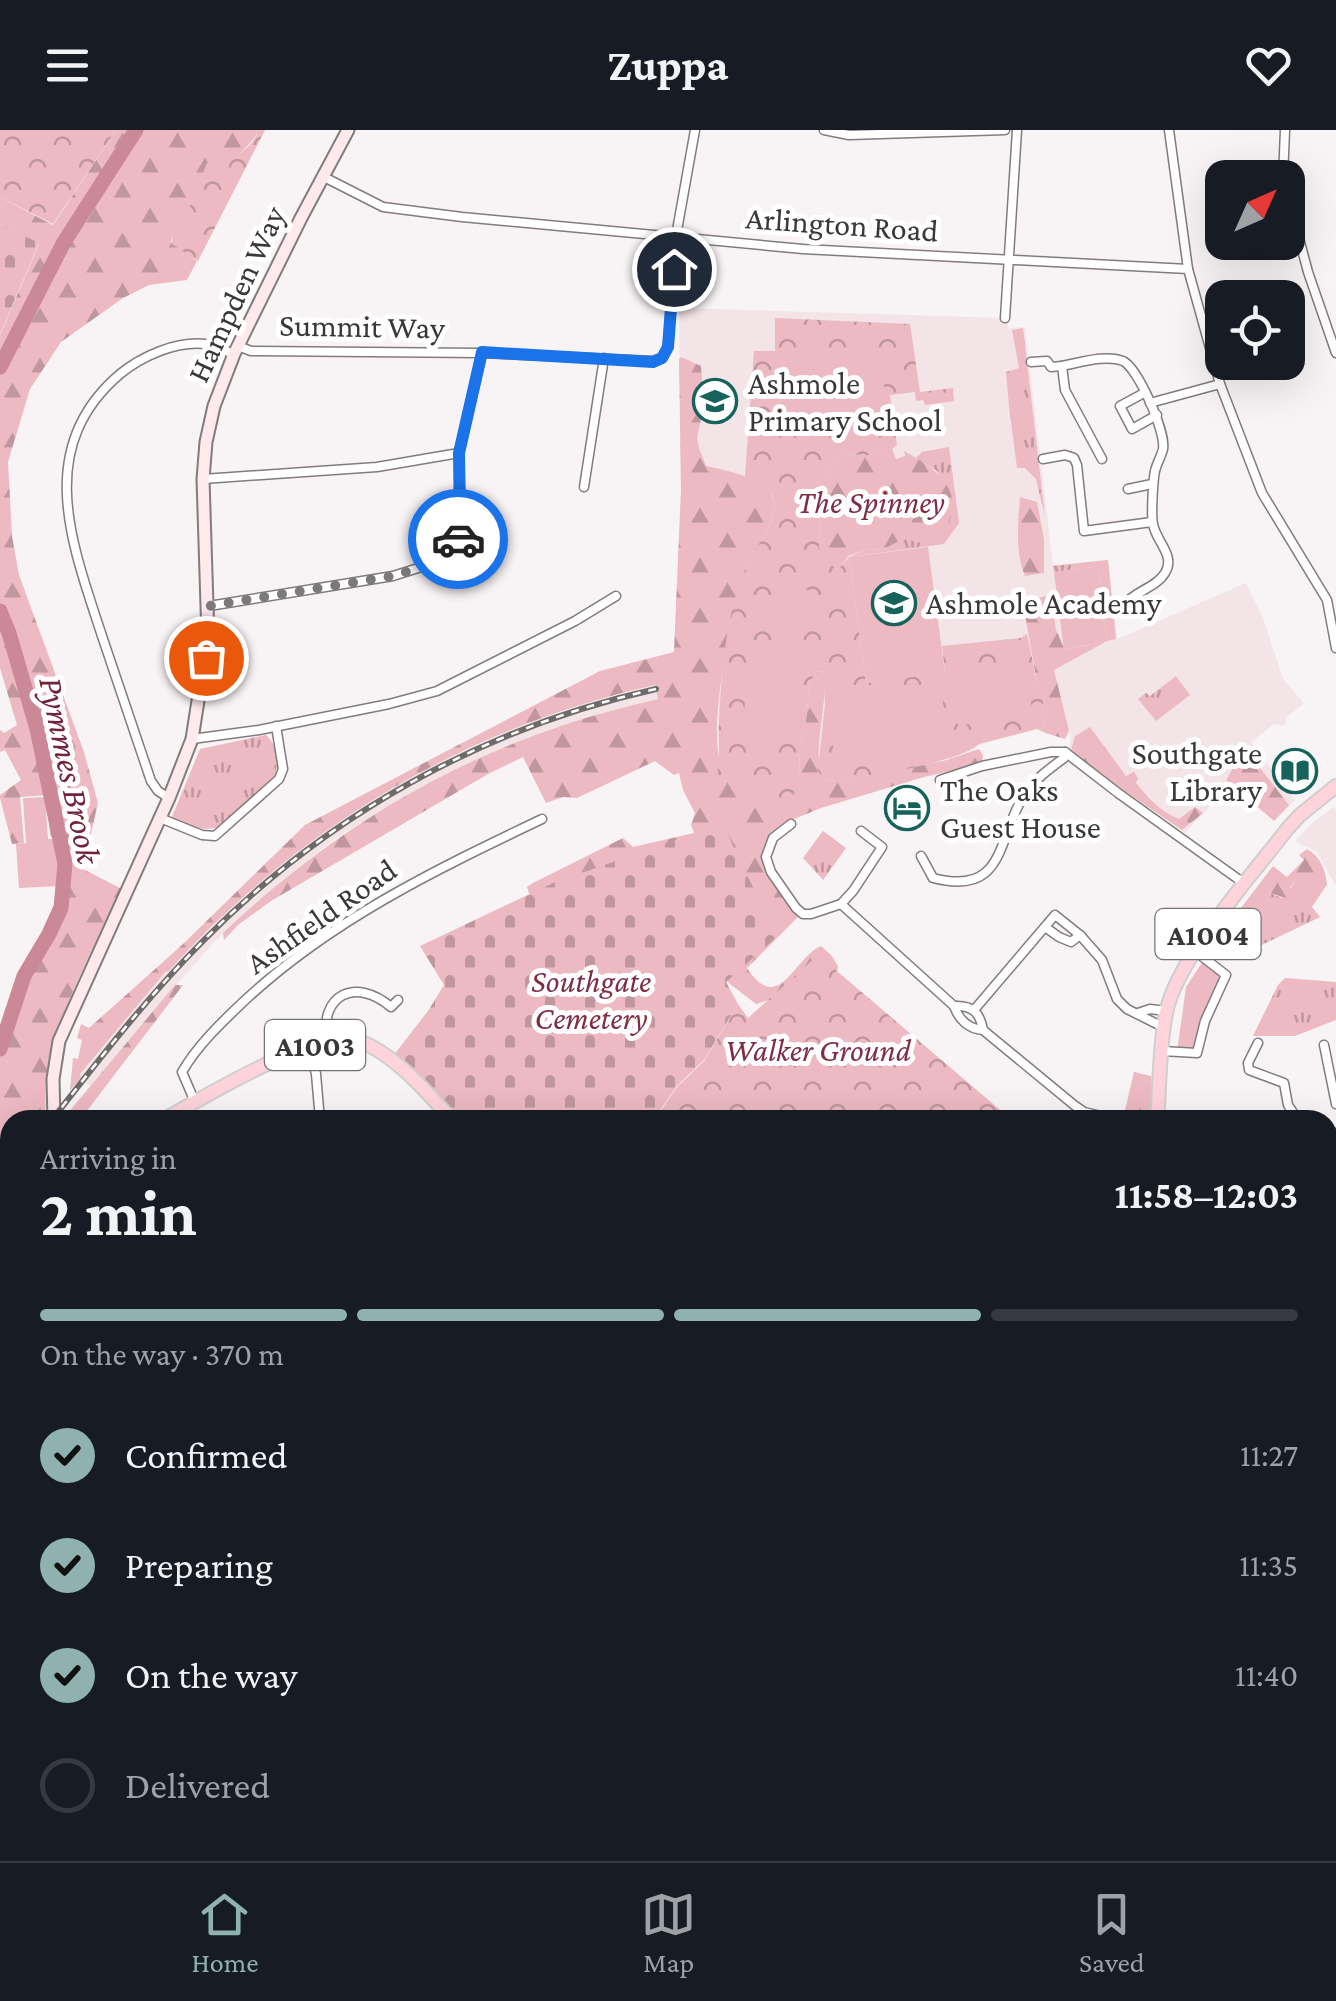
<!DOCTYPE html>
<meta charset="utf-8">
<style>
body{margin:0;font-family:"Crimson Pro",serif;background:#20242c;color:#f1f3f6;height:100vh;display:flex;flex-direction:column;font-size:38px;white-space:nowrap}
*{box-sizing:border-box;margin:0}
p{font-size:32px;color:#9ea1a6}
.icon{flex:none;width:55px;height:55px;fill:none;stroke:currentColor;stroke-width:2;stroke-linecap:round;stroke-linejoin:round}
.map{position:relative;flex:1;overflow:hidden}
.drawer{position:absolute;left:0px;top:980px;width:1338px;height:752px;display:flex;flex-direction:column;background:#171b24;border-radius:30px 30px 0 0;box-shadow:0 10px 40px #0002}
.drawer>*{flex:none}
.needle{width:65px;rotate:45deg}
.tools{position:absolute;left:1205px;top:30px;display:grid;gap:20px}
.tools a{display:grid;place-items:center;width:100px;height:100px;border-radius:20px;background:#171b24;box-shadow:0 10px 40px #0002;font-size:50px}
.pin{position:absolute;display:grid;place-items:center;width:85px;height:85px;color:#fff;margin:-42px;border:5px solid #fff;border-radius:50%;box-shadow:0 2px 10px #0007}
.courier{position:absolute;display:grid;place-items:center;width:100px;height:100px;margin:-50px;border:8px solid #1a73e8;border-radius:50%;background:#fff;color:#222;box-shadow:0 2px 12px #0007}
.overview em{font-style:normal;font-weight:700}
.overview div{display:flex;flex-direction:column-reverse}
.overview{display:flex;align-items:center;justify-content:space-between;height:170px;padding:0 40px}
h1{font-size:65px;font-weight:700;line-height:75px}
.bar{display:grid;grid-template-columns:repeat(4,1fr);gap:15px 10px;align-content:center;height:120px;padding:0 40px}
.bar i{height:12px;border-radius:8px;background:#363941}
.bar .active{background:#8fb2b1}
.bar p{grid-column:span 4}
ol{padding:0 40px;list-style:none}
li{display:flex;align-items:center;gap:30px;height:110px}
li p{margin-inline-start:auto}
li .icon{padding:10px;border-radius:50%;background:#8fb2b1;color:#111;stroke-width:4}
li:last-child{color:#9ea1a6}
li i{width:55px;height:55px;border:5px solid #363941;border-radius:50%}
header{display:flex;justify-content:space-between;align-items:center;height:130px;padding:0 40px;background:#171b24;font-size:45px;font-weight:700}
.dock{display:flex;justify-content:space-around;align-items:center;height:140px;border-top:2px solid #363941;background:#171b24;font-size:28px;color:#9ea1a6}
.dock a{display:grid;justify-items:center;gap:5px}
.dock .active{color:#8fb2b1}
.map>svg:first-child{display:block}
.built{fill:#f2e4e7}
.grass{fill:url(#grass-tufts)}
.forest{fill:url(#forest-firs)}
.cemetery{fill:url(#cemetery-stones)}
.park{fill:url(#park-crowns)}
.garden{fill:#edb9c3}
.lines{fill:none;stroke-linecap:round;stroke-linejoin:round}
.river{stroke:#cb8896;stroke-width:15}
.street-casing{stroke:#817c7d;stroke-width:11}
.secondary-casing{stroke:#817c7d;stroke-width:15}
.primary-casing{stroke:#cfcfcf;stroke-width:16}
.street{stroke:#fff;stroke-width:8}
.secondary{stroke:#fee9ed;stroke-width:11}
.primary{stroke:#fed3db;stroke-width:12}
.rail-casing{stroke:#6e6b6b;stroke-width:6}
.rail{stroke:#fff;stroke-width:2.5;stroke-dasharray:8;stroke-linecap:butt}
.done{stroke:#7c7979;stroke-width:10;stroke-dasharray:0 18}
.route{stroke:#1a73e8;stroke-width:12}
.labels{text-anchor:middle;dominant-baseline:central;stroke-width:10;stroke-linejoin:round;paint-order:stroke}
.shield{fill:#fff;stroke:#747373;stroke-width:2.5}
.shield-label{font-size:30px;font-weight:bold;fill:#393737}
.street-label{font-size:32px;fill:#393737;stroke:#fff}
.poi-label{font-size:32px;fill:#393737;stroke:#fff;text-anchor:start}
.park-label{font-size:32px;font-style:italic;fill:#7e2d44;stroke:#fff}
.water-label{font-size:35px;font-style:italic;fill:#72223a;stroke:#fff}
</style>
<header><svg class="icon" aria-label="menu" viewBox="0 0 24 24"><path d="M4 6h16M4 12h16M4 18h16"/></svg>Zuppa<svg class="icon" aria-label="heart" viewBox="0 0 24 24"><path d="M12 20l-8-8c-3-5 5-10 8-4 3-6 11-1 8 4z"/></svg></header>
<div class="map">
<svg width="1336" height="1731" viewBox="0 0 1336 1731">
<defs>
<pattern id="grass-tufts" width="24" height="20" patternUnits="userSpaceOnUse" patternTransform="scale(2.5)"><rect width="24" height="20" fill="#edb9c3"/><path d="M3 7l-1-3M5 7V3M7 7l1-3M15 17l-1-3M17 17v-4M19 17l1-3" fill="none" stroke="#c1979f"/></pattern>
<pattern id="forest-firs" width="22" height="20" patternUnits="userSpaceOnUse" patternTransform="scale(2.5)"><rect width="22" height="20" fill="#edb9c3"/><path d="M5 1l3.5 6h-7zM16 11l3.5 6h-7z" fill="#c1979f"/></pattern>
<pattern id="cemetery-stones" width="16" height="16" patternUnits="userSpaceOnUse" patternTransform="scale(2.5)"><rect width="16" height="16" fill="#edb9c3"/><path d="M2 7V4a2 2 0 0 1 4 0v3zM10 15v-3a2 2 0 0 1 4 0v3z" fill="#c1979f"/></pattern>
<pattern id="park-crowns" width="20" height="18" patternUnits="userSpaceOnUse" patternTransform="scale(2.5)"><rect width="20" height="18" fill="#edb9c3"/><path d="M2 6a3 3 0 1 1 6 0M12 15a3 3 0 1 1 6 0" fill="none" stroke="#c1979f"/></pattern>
</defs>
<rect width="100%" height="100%" fill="#f8f3f4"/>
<g class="built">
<polygon points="679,178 1005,188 1009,198 1025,197 1053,435 1108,430 1117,509 1246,453 1263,488 1283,549 1304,573 1287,587 1284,596 1274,594 1251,612 1295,670 1274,691 1231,653 1185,703 1069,620 1071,607 1066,591 1046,604 1038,598 1007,606 979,615 973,620 725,697 674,522 681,361"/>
<polygon points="655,555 658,569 561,596 506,617 427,654 336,708 280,752 214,812 90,956 81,948 79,944 166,840 168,841 234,774 304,715 366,673 425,639 514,598 587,573"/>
<polygon points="1334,677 1336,680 1336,756 1317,722 1295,711 1312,693"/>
</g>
<g class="grass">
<polygon points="1023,198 1045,386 1036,349 1025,338 1017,338 1009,276 1006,242 1019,238 1012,200"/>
<polygon points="949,317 959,393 944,414 849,427 867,419 882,420 905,408 940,347 937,341 916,328 922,322"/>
<polygon points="1108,430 1116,509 1107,511 1098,436 1054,442 1053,436"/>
<polygon points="1176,546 1190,565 1156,591 1138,569 1146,563 1150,566"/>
<path d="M266 605C279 617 279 632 274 648L216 698 203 699 171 689 200 619Z"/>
<polygon points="823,701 846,718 823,750 803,728"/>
<path d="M1295 752H1317L1319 758 1326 756 1312 777 1320 787 1251 820 1247 810 1251 804C1245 787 1259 775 1270 763L1282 768Z"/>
<polygon points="1285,848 1336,852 1336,890 1295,906 1253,906 1278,855"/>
</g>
<g class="forest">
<path d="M116 0H259C251 19 212 44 197 63 190 72 190 84 184 93 178 101 173 102 171 112L197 131 187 150 149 155 123 168 61 212 30 259 8 332 12 406 19 445 84 622 98 673 83 739 122 759C97 812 64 870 50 927 45 947 45 969 46 990H10V1038L0 1050V912L24 841 62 757 60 707 50 706 47 665 20 667 24 713 12 714 0 668V665L21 650 5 620 0 622V600L4 603 17 595 0 538V205L39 114 0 94V67L53 95Z"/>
<path d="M681 227 701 236 702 250 696 273 701 289 697 308 699 318 706 336C724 340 767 348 773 368 780 389 754 419 746 438 733 469 707 604 721 633 727 645 738 652 748 660L800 648 799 616 806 590 810 551 817 542 825 541C828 572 811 624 823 649L837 651 943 631 979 619 983 625 982 634 924 647 821 678 782 694 770 708 769 744 798 787 747 838C779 887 794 827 821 816L831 825 838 836 836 849 756 874 730 854 718 841 531 770 527 757 533 753 623 708 633 717 694 703 691 695 695 683 683 660 679 643 674 645 655 631 577 668 563 667 546 673 523 627 488 644 271 771 238 795 224 810 223 803C321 710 433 639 561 596 593 585 625 577 658 569L655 555C466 597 297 698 168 842L166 841 80 944 81 948 70 960 73 928 78 929 82 910 77 908 81 894 89 898 182 815 305 695 600 541 674 522 681 361 679 229Z"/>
<path d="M892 319 896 329 905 326 904 321C923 332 943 342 951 364 956 380 946 407 929 412 921 414 912 411 905 408L882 420 867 419 848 426 842 436 834 437 827 432 819 418 821 352 833 331 844 324 869 325Z"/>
<path d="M1020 367 1037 372 1044 410V443L1025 446C1015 422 1018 393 1020 367Z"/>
<polygon points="1051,465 1056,500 1065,520 1107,511 1054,540 1069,601 1065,609 1046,603 1042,584 1044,564 1037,552 1024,479 1029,470"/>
<path d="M1090 597 1126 646 1134 642 1138 648 1136 653C1148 668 1161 682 1179 689L1195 677 1203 683 1182 700 1107 649 1071 620 1075 606Z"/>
<polygon points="1241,625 1250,625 1289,675 1274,691 1226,650"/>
<path d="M1307 719C1321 727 1326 741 1327 756L1319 758 1316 752 1305 759 1302 753 1295 752 1290 757 1293 762 1288 769 1270 763 1262 781 1253 783 1254 789 1248 795 1251 804 1247 810 1251 820 1248 824 1221 804 1273 736 1287 747 1304 730 1299 725Z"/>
<polygon points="175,855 183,855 80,990 69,990 67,984"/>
<polygon points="1134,942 1151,946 1153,978 1152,990 1124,984"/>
</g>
<g class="cemetery">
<polygon points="0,94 39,113 0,204"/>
<polygon points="726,698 739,731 779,805 726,852 738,874 704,930 677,956 653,990 456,990 393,926 428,881 444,855 420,816 553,753 693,704"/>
</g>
<g class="park">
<polygon points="0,0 116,0 53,94 0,67"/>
<path d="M259 0H265L198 131 172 114 173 104 183 94 207 33C229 31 250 23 259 0Z"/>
<path d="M775 188 910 194 920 262 953 258 954 271 925 275 923 270 916 271 915 262 890 265 897 315 892 319 869 325 844 324 833 331 821 352 819 418 827 431 834 437 842 436 849 427 866 553 945 542 942 516 1021 508 1027 504 1037 552 1044 564 1042 584 1046 603 1037 599 979 614C954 635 871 644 837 651L823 649 818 640 825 574 824 541 817 542 810 551 806 590 799 616 800 648 792 669 758 675 748 660 733 649 716 651C721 631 718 612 719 591 721 551 725 499 737 462 740 452 744 442 748 433 757 414 777 393 774 370 772 358 755 351 745 347L754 221H775Z"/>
<polygon points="818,825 1012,990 654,990 677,957 704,931 738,874 748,888"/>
<polygon points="0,1146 10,1226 10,1722 143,1723 145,1731 0,1731"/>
</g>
<g class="garden">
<polygon points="774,229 884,229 884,300 773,299"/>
<polygon points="928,417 945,543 866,553 849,427"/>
<polygon points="1098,436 1107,511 1064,520 1054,442"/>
<polygon points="777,457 810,460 807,505 772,504"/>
<polygon points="750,514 807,519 799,611 742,606"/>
<polygon points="1025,536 1033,584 958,596 951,548"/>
<polygon points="940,553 950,622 836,638 827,569"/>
<polygon points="45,667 48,709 57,709 60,756 19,758 16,714 26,713 23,668"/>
<polygon points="1205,828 1226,845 1197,923 1177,922 1186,857"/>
</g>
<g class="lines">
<g class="river">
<polyline points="0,237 64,112 136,0"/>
<polyline points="0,481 9,503 37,599 65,734 61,778 49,804 24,846 0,919"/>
</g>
<defs>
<g id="street">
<polyline points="824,0 849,5 1005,0"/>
<polyline points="1169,0 1188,139 1220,254 1262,363 1327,470 1336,518"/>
<polyline points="322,46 383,77 462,87 803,119 1188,139"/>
<polyline points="1283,48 1285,0"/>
<polyline points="1288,67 1308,142 1336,223"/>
<polyline points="1005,188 1017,0"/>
<polyline points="238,216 251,221 482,223 653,231 662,228 668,217 676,106 695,0"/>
<polyline points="1031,232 1047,231 1051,237 1062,236"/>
<polyline points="1144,263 1120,276 1132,299 1157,285"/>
<polyline points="1150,273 1220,254"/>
<polyline points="1043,329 1065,325 1074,328 1077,335 1084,401 1152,392"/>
<path d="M1102 329 1065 260 1062 236C1079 233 1106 224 1123 231 1138 238 1166 302 1163 319 1161 327 1157 333 1155 341 1153 351 1151 384 1153 394 1156 412 1176 425 1165 443 1156 458 1134 461 1123 476"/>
<polyline points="203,349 377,337 459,323"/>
<polyline points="584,357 604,228"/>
<polyline points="1128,359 1152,354"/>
<polyline points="209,476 393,446 437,432 454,419 461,402 459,323 482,223"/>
<polyline points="192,609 259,600 389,574 437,561 575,491 616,466"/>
<polyline points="940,650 982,636 1051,622 1065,622 1118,663 1245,754"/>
<path d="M169 668 158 661 151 651C134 602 118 554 102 506 72 414 33 318 120 244 142 226 176 211 205 214 214 215 225 221 234 224"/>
<polyline points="160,688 202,705 215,706 279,649 283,639 276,596"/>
<polyline points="791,694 773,708 766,727 771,742 796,778 803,784 811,784 841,774 853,761 882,717 861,701"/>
<path d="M921 726 933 748C1006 767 997 708 1024 665 1034 650 1049 639 1064 628L1065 622"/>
<path d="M841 774 954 876C973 875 980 883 983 900L1074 975 1084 982 1118 990"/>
<polyline points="1045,797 1059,807 1071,812 1080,805"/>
<path d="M954 876C959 890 969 899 983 900"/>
<polyline points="974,880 1055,785 1080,805 1102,830 1117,869 1127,879 1165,898"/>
<polyline points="1138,883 1150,879 1166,881"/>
<path d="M327 911C319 864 356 847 391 877L398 870"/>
<polyline points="1258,913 1248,933 1249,940 1284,953 1288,975 1298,990"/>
<polyline points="1324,915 1336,974"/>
<polyline points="309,917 316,944 320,990"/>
<polyline points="1162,921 1197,923 1205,891 1226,845 1195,821"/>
<path d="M195 972 182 942C197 916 220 894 242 873 329 791 435 740 542 689"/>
<polyline points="1328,1004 1336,1003"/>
<polyline points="1328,1090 1336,1093"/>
<polyline points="1333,1202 1336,1203"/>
<polyline points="1328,1415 1336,1414"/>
<polyline points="1328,1571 1336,1575"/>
<polyline points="1328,1719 1336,1724"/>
<polyline points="393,1722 410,1731"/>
<polyline points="1036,1722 1052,1731"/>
<polyline points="453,1731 459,1722"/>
<polyline points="616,1731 622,1722"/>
<polyline points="765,1731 768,1722"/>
</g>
<g id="secondary">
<polyline points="54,990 53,949 59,911 169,668 192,609 208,507 203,349 206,312 214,276 234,224 301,88 348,0"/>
<polyline points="213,1722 215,1731"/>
</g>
<g id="primary">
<path d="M163 990C201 969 320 896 359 911 393 923 428 963 452 990"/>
<path d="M1157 990C1160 955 1159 918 1166 883 1177 828 1253 744 1288 698L1300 685 1336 656"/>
<polyline points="0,1067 10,1065"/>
<polyline points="940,1731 943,1722"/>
</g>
</defs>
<use href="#street" class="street-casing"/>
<use href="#secondary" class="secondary-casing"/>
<use href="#primary" class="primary-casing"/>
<use href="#street" class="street"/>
<use href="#secondary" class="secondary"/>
<use href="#primary" class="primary"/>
<defs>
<g id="rail">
<path d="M52 990C100 928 149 865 204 810 327 685 485 597 656 559"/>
<polyline points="0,1055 10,1043"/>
</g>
</defs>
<use href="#rail" class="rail-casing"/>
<use href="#rail" class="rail"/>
</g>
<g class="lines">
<polyline class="done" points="206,528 209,476 393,446 437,432 454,419 458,409"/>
<polyline class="route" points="458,409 460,402 459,323 482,222 653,232 662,228 668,217 674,139"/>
</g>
<defs>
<symbol id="school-ring" viewBox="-11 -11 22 22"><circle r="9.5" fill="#fff" stroke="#17635c" stroke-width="1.5"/><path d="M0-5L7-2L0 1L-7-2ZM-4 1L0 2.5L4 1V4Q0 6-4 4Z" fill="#17635c"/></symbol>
<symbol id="library-ring" viewBox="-11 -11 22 22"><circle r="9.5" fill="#fff" stroke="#17635c" stroke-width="1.5"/><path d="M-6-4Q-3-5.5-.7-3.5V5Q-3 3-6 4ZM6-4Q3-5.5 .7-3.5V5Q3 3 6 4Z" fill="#17635c"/></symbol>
<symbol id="hotel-ring" viewBox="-11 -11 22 22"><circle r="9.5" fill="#fff" stroke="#17635c" stroke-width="1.5"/><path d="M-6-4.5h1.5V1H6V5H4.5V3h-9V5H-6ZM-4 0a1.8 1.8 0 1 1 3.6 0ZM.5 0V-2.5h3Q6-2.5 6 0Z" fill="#17635c"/></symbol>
</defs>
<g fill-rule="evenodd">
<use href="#school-ring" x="690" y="246" width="50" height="50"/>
<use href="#school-ring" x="869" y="448" width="50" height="50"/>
<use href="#library-ring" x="1270" y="616" width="50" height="50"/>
<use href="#hotel-ring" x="882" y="653" width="50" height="50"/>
</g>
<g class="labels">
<g class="shield">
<rect x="1155.5" y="779" width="105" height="50" rx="8"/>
<rect x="265" y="890" width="100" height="50" rx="8"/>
</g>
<g class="shield-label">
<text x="1208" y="804">A1004</text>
<text x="315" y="915">A1003</text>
</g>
<g class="street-label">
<text transform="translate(842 94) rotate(4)">Arlington Road</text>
<text transform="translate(236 164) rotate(-65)">Hampden Way</text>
<text transform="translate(362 196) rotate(1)">Summit Way</text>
<text transform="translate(321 786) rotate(-35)">Ashfield Road</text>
</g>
<g class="poi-label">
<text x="748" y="253">Ashmole<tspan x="748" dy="37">Primary School</tspan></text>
<text x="926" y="473">Ashmole Academy</text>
<text x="1262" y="623" text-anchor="end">Southgate<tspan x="1262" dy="37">Library</tspan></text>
<text x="940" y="660">The Oaks<tspan x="940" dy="37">Guest House</tspan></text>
</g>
<g class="park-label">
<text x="871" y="372">The Spinney</text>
<text x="591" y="851">Southgate<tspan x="591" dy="37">Cemetery</tspan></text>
<text x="818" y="920">Walker Ground</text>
</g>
<g class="water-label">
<text transform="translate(70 640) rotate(78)">Pymmes Brook</text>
</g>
</g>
</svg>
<div class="tools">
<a><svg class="needle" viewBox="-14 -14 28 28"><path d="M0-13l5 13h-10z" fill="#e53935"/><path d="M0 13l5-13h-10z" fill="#9ea1a6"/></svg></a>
<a><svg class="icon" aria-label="locate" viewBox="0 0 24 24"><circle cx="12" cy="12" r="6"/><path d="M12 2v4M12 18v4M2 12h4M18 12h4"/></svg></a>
</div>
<div class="pin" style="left:206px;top:528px;background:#ea580c"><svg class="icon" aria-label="bag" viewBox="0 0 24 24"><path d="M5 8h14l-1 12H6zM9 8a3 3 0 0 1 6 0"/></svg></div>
<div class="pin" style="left:674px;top:139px;background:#1f2937"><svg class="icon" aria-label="home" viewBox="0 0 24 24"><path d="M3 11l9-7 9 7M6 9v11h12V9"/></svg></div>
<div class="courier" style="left:458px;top:409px"><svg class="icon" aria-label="car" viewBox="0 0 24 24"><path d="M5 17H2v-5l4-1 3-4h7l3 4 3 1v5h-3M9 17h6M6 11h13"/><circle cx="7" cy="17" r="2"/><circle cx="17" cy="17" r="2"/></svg></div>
<section class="drawer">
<div class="overview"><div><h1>2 min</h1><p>Arriving in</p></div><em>11:58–12:03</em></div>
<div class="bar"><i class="active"></i><i class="active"></i><i class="active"></i><i></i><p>On the way · 370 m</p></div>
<ol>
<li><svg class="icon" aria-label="check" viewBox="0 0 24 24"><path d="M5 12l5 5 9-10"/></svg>Confirmed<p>11:27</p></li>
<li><svg class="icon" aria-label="check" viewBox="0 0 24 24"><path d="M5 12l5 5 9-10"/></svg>Preparing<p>11:35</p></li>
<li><svg class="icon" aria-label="check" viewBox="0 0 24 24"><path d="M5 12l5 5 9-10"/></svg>On the way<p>11:40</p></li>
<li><i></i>Delivered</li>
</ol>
</section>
</div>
<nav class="dock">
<a class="active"><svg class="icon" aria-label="home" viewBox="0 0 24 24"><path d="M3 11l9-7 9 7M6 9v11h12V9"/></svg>Home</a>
<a><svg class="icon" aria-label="map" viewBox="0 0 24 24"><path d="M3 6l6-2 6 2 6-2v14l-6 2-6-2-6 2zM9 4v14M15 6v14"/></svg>Map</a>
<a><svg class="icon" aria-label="saved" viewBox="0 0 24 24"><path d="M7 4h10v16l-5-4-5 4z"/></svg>Saved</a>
</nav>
